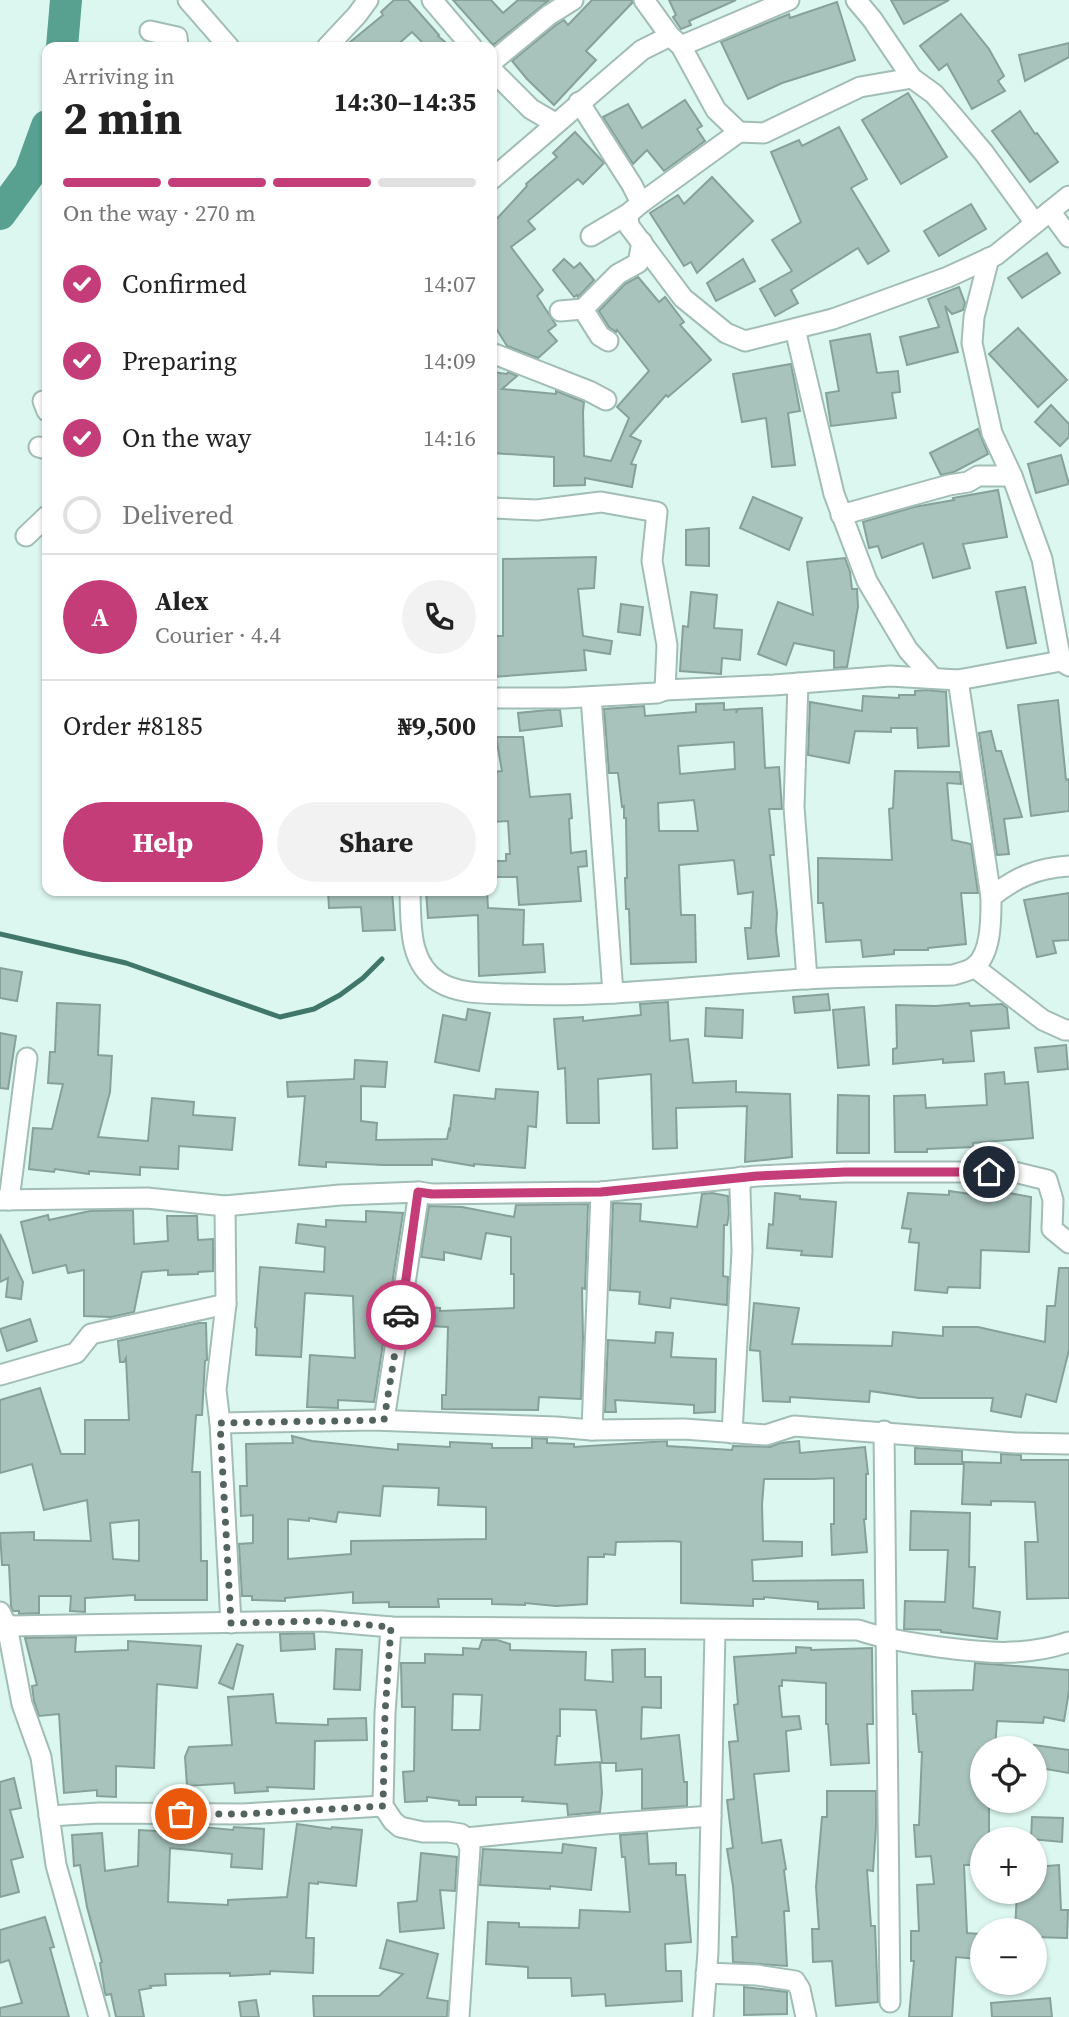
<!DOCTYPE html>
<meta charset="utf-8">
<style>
body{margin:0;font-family:"Source Serif 4",serif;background:#f2f2f2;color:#222;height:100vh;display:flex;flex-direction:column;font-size:26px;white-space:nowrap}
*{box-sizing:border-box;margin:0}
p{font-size:23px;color:#767676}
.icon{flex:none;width:38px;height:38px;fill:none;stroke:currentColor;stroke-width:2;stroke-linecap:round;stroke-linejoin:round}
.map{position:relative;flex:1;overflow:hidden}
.panel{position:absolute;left:42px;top:42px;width:455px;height:854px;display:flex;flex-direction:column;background:#fff;border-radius:14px;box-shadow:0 2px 5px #0004}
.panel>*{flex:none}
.tools{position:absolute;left:970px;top:1736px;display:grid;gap:14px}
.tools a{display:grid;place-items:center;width:77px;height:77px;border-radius:50%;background:#fff;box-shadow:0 2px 5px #0004;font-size:35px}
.pin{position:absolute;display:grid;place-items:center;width:60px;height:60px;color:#fff;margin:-30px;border:4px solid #fff;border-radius:50%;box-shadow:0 2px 7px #0007}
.courier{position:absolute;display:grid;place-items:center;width:70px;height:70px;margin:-35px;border:5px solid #c53d78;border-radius:50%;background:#fff;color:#222;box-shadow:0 2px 9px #0007}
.summary em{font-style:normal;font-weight:700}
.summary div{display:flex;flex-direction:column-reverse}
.summary{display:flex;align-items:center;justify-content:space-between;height:119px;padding:0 21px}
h1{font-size:46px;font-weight:700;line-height:52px}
.bar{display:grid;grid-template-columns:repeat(4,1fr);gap:10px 7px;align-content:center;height:84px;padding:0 21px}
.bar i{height:9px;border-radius:5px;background:#e0e0e0}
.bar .current{background:#c53d78}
.bar p{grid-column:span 4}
.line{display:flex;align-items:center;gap:18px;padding:0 21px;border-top:2px solid #e0e0e0}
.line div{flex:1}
.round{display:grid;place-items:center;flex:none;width:74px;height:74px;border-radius:37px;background:#f2f2f2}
ol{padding:0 21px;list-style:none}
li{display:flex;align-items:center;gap:21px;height:77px}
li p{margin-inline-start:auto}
li .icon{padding:7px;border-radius:50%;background:#c53d78;color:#fff;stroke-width:4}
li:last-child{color:#767676}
li i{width:38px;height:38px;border:4px solid #e0e0e0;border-radius:50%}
.cta{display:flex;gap:14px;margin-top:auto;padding:14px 21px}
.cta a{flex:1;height:80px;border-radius:42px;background:#c53d78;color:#fff;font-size:28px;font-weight:700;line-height:80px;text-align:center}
.cta a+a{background:#f2f2f2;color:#222}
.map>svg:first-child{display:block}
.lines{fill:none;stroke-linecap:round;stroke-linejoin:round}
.stream{stroke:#41776b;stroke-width:5}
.river{stroke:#58a191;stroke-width:32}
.building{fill:#a8c3bc;stroke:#86a19a;stroke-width:2;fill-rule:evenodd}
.minor-casing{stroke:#a2bdb6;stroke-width:23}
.minor{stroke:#fff;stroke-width:19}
.done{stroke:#53635f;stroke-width:7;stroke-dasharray:0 12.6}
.route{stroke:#c53d78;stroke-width:9}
</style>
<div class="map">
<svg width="1069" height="2017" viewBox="0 0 1069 2017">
<rect width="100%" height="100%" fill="#dbf7ef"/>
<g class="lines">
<polyline class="stream" points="0,934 126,963 280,1017 314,1009 340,995 363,978 382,959"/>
<g class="river">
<polyline points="62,47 66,0"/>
<polyline points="0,214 30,173 47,126"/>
</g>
</g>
<g class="building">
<polygon points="394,0 408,0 439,35 438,36 451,47 427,47 412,32 395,47 344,47 383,15 381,12"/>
<polygon points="453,0 491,0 503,13 518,0 548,1 493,45"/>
<polygon points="592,0 632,0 632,3 586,51 596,60 554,105 527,79 512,61 556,25 564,20 568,25"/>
<polygon points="669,0 736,0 689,21 691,25 681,29 673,17 676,15"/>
<polygon points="891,0 949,0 904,24"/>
<polygon points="837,2 855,60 782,83 748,99 721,42 789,14 790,18"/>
<polygon points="961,14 989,49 1004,76 998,81 1005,91 972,109 947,64 939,70 920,46"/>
<polygon points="1069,43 1069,57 1025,81 1019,55"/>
<polygon points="908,93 947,157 901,184 862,120"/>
<polygon points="685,100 702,126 697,129 705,141 664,171 647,150 633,164 603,117 628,104 642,128"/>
<polygon points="1020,111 1035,134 1037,133 1058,162 1030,182 992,131"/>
<polygon points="839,127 867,179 851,188 889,251 868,264 858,248 791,290 798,303 775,316 760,289 792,271 772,240 801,222 771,152 799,140 802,146"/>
<polygon points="575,132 604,163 583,184 578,179 528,221 535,229 511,247 543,290 537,296 556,325 548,331 557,341 538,358 507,346 492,322 492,224 527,186 526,184 557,157 553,153"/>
<polygon points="712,177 753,221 697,273 691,262 684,266 650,213 678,195 684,204"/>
<polygon points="971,204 986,229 939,256 924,231"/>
<polygon points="1047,253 1060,273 1022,298 1008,278"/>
<polygon points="564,259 574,268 580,263 594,280 578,297 577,295 574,297 553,270"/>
<polygon points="743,259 755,281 716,301 707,283"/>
<polygon points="638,277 659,302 665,297 684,322 680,325 711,360 668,397 666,395 630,436 641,441 631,464 636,465 632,487 585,478 585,485 554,486 554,457 492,453 492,372 507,374 508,372 517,376 502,389 556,394 556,391 584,402 583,412 584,456 611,461 629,418 617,407 649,371 617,330 616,332 609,327 599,311 625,284"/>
<polygon points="959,287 965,303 963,310 952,314 945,306 958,352 907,365 900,337 939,327 928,299"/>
<polygon points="1018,328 1067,380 1038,407 989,354"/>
<polygon points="870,334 877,373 898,371 900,392 892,393 896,418 831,426 826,393 839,391 830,341"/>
<polygon points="791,364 800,411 788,413 795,465 772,467 766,418 742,422 733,374"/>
<polygon points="1051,405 1069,424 1069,437 1060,446 1035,422"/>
<polygon points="978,429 988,454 954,472 941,475 930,453"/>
<polygon points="1061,455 1069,484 1036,493 1028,464"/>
<polygon points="998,490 1007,537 963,544 970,568 933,578 923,543 882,558 878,546 869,548 863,522 914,507 954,500 953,498"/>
<polygon points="753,497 802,518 789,550 740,528"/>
<polygon points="709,528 709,566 686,565 686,530"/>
<polygon points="596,557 594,588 578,589 583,636 612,641 610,654 584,650 586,670 492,677 492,636 503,636 503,559"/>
<polygon points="845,558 850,572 852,589 857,589 858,607 847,667 834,668 834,651 794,643 786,665 758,654 778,602 813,615 807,562"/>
<polygon points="1025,587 1036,643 1007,648 996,592"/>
<polygon points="691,592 717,595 714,628 742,630 740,660 722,658 721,674 680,671 683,626 688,627"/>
<polygon points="621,604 643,607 640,635 618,632"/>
<polygon points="927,690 946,692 949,746 918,748 917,728 891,728 891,732 855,731 849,763 808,755 810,702 862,711 863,696 899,698 899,695 915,695 915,691"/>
<polygon points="1058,700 1066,780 1069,779 1069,811 1031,816 1018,705"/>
<path d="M724 703V710L737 709 736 713 738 709 762 708 765 768 779 767 782 809H769L774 855H770L777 913 776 931 779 956 748 959 745 928H751L753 892 738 894 734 860 679 865 681 915H695L696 962 631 964 629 909H626L625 878H627L626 818H624V806L622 807 618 773H609L604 709 644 706 645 716 696 712V704ZM734 742 735 769 680 774 678 746ZM694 800 698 831H659L658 803Z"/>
<polygon points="548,710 560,710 562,726 520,731 518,713"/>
<polygon points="991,731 996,751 1001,751 1022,817 1004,819 1009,854 997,855 979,733"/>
<polygon points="496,737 523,737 530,797 570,794 572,818 569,819 571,853 586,851 587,866 578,867 581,901 519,905 517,877 492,877 492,861 506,861 506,854 510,854 508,821 492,822 492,772 502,771"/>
<polygon points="895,771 960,772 961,784 947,783 952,840 971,844 978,893 961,893 966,944 928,948 928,950 894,950 894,954 863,957 861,940 826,942 823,903 818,903 818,858 892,860 889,809 893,808"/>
<polygon points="328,891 392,891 395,930 363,931 361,907 329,908"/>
<polygon points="426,891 487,891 488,908 524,910 523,945 543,944 545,972 479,976 478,915 428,918"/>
<polygon points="1069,893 1069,940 1053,941 1056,953 1037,957 1024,900"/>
<polygon points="0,968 22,972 17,1001 0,998"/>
<polygon points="828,994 830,1010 795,1013 793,997"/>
<polygon points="668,1002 670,1041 688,1039 693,1083 736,1081 736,1092 790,1094 792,1157 745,1162 747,1106 676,1108 677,1148 653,1149 651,1074 598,1079 599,1123 567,1123 565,1068 558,1069 554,1019 583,1017 583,1021 641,1015 640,1004"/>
<polygon points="57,1003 100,1005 98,1055 112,1056 110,1092 98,1137 148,1141 152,1098 194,1102 193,1115 235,1118 232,1150 179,1146 178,1169 140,1167 140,1175 89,1171 89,1174 55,1169 54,1172 29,1169 33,1128 52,1129 63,1084 48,1083 50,1052 55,1052"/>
<polygon points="969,1003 970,1006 1002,1004 1007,1008 1009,1028 971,1031 974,1061 943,1063 943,1059 893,1064 893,1049 897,1048 896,1005 936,1006"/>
<polygon points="864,1007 869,1065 838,1068 833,1010"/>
<polygon points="706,1008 743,1010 742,1038 705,1036"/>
<polygon points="468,1009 490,1013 479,1071 435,1062 443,1015 466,1020"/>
<polygon points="0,1033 16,1036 8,1089 0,1088"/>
<polygon points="1066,1045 1068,1069 1038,1072 1035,1048"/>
<polygon points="355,1060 387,1062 385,1087 361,1086 361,1121 377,1123 376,1140 447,1139 449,1129 450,1130 454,1095 495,1099 496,1089 538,1092 536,1127 528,1126 525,1168 474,1164 474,1166 432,1159 432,1165 383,1165 326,1162 326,1167 299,1165 305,1096 288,1097 287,1082 354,1079"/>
<polygon points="1004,1072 1005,1084 1028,1082 1033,1138 973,1143 973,1147 927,1149 927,1152 895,1152 894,1096 925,1095 926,1108 987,1105 985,1074"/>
<polygon points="838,1095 869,1096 869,1153 837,1153"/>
<polygon points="971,1186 1031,1197 1029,1252 981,1250 980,1288 948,1287 947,1293 915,1290 919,1243 909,1242 911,1229 902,1228 908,1193 949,1195 949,1191 970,1194"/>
<polygon points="712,1193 728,1196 729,1214 727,1225 724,1225 723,1276 728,1277 727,1305 671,1298 670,1308 639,1304 640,1292 610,1290 613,1203 641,1204 640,1221 697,1227 702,1194"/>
<polygon points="775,1193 800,1196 800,1199 836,1202 832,1257 801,1255 802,1251 767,1248 769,1224 773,1225"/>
<polygon points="588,1204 585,1289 582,1288 583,1339 581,1399 539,1397 538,1410 442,1409 442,1395 446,1395 448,1327 411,1325 414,1306 440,1308 440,1311 514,1308 514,1274 511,1274 511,1237 486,1233 481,1259 444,1252 444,1260 421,1257 429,1206 462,1207 514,1217 516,1205"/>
<polygon points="133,1210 134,1244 168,1241 167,1216 197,1216 198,1240 213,1239 213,1271 198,1272 198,1274 168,1275 168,1270 142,1272 134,1312 111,1317 84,1316 84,1270 68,1273 66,1265 33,1273 21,1222 48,1215 49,1220 90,1211"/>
<polygon points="366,1211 403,1213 374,1402 338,1400 338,1408 307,1407 310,1355 355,1358 353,1296 305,1293 301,1357 256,1355 257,1328 255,1327 260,1267 324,1272 325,1247 296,1243 298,1224 326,1227 326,1220 366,1222"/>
<polygon points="0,1234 23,1282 21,1299 6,1297 8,1278 0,1282"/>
<polygon points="1059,1268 1069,1268 1069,1350 1056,1402 1026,1394 1021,1417 991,1411 993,1398 919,1398 870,1391 869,1402 790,1397 790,1402 763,1401 760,1351 750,1350 754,1303 799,1308 792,1344 892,1346 893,1332 943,1336 943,1327 978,1327 1045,1342 1047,1306 1055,1306"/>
<polygon points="30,1319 37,1341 7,1351 0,1329"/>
<path d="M199 1323H206L207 1360 205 1361 202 1415H196L192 1472H200L201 1561H207V1600H135V1595L85 1598V1612L70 1611 71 1596H39V1613L19 1614V1611H13L11 1606 9 1565H2L0 1533 34 1532V1540L91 1541 87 1500 44 1510 32 1464 0 1473V1400L40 1388 61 1454H85V1420H129L126 1358 124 1362H120L118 1341ZM139 1520V1561L113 1559 110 1523Z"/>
<polygon points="656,1332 673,1333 671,1357 716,1359 715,1412 694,1413 694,1405 615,1400 616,1412 605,1412 608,1340 655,1343"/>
<path d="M292 1436 312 1441 398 1450V1444L450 1447V1442L492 1444V1448H532V1438L547 1439V1443L574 1444V1447L667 1441V1446L732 1450 733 1446 770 1447 780 1443 799 1441 800 1453 865 1447 868 1474H866V1519H864L867 1552 832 1555 831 1524H834V1478L814 1479H764L762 1505 763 1541 802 1542V1556L752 1560 753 1581 863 1580 864 1608 818 1609V1602L764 1597V1599H753V1606L681 1603V1542L673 1541 616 1542 615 1555 604 1554V1557H588L587 1604 556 1606 525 1603V1605L492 1604V1599H438L439 1607H389V1602L353 1603V1592L285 1598V1601L252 1600V1596H242L239 1544 253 1543V1515L241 1516 240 1486H247L246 1444 293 1443ZM383 1486 439 1488 438 1505 486 1507V1539L351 1541V1554L288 1559V1519L309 1521V1518L336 1522 338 1512 380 1516Z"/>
<polygon points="915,1448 962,1451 962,1464 915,1464"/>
<polygon points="1001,1454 1021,1455 1021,1460 1069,1460 1069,1598 1027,1599 1025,1542 1038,1542 1035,1502 991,1501 991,1505 962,1504 964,1462 1001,1463"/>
<polygon points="911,1511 970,1513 969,1567 975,1567 973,1608 1000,1612 997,1639 941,1632 941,1630 904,1629 905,1601 945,1602 948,1550 910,1550"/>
<polygon points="314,1633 315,1649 281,1651 280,1634"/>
<polygon points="76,1637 75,1652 128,1650 128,1641 201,1646 197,1688 157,1684 154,1768 116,1766 116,1797 97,1796 97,1790 64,1793 59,1714 39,1716 34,1701 32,1686 37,1685 25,1638"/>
<path d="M482 1640H497L510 1644V1650L586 1652 585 1680 613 1682 612 1650 645 1649V1677H661V1708L642 1707 641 1739 679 1735 684 1782H687V1806L642 1809V1769L616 1771V1763H602L596 1710 560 1709V1736H557L555 1765 600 1762 602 1793 600 1812 568 1815 567 1804 522 1801 523 1797H476V1805H459V1801L427 1797V1801L405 1802 403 1772 414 1771 415 1707H402L401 1663H425V1654L463 1655V1648L479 1649ZM453 1694 482 1695 480 1730H452Z"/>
<polygon points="237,1644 243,1646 233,1689 219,1683"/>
<polygon points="796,1647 811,1648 811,1650 872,1648 873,1724 867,1724 869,1763 831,1765 828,1724 826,1724 826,1683 782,1680 782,1686 779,1686 782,1717 799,1716 801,1729 786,1731 789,1771 754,1774 762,1843 781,1840 786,1869 784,1870 789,1911 784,1911 787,1966 733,1962 732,1937 737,1937 733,1886 727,1849 733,1848 727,1800 734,1799 729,1742 738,1741 734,1705 738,1704 734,1657 796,1653"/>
<polygon points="336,1649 362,1650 360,1690 334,1689"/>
<polygon points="975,1663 1069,1670 1069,1691 1064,1721 1044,1717 1043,1723 997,1721 995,1748 982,1748 982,1801 989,1801 989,1839 982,1839 982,1865 964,1865 967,1933 979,1934 977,1959 956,1957 952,2017 909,2017 914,1961 911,1961 911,1931 919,1931 917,1885 934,1884 931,1856 916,1857 914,1825 919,1825 922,1752 919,1752 916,1714 913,1714 912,1691 973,1690"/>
<polygon points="273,1694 276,1723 328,1725 328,1719 366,1718 367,1740 315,1741 314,1789 267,1787 268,1791 235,1793 234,1783 187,1786 185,1757 189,1747 232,1745 228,1697"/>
<polygon points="1034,1745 1069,1750 1069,1773 1034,1767"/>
<polygon points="14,1778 21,1808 10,1810 23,1857 11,1860 19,1892 0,1897 0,1782"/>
<polygon points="827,1791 876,1791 876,1827 873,1871 867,1870 871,1926 875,1926 878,2002 836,2006 832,1961 813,1962 812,1929 819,1929 816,1887 822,1817 827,1817"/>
<polygon points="1032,1817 1063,1818 1062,1842 1031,1839"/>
<polygon points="297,1824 331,1829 332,1827 362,1830 356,1886 318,1882 318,1884 309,1883 306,1938 314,1938 313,1973 270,1971 270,1974 230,1976 230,1973 165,1974 166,1985 150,1986 151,1988 139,1990 144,2017 116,2017 111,1994 106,1995 105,1993 100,1963 102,1962 87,1907 80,1865 74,1866 72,1835 102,1833 105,1871 138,1866 139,1830 193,1833 193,1826 233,1830 234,1827 264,1829 262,1869 231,1867 232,1854 170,1848 168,1902 228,1905 228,1900 287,1897"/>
<polygon points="647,1833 649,1864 676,1863 676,1875 685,1875 691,1942 665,1944 666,1971 681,1971 682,2001 606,2006 605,1994 572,1996 571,1978 528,1978 528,1967 486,1964 488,1922 519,1923 519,1927 579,1928 580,1910 630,1912 625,1857 622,1857 620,1835"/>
<polygon points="563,1844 596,1848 591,1890 550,1886 550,1889 480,1885 483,1849 562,1853"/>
<polygon points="421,1853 457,1857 455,1891 440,1890 444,1928 400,1932 398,1903 417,1901"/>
<polygon points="1059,1865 1061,1910 1068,1910 1067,1938 1034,1937 1034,1930 1015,1930 1017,1892 1034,1892 1034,1867"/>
<polygon points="45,1917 54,1947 50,1948 69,2017 0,2017 0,2008 22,2003 9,1960 0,1963 0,1930"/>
<polygon points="387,1940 438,1954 427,1998 448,2001 447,2017 314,2017 313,1996 379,1996 403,1974 380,1968"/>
<polygon points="744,1987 787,1992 787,2014 744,2015"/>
<polygon points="1050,1998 1052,2017 992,2017 991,2003"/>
<polygon points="256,2000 259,2017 241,2017 239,2002"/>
</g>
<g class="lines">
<defs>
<g id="minor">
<polyline points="188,0 229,47"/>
<polyline points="432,0 472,47"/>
<polyline points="644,0 670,36 681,46 716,110 739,132 764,133 860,87 912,78"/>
<polyline points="856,0 872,19 912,78 934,94 953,116 984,153 1035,223"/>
<polyline points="150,31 177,37 178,47"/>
<polyline points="681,46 789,0"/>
<polyline points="327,47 357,15 368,0"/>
<polyline points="492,62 549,15 573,0"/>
<polyline points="492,70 531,109 555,123"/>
<polyline points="579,102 632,185 641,203"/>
<polyline points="492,179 642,50 670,36"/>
<polyline points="1050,211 1069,237"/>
<polyline points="628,214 629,226 683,298 726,333 745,341 833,319 948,277 996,255 1069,196"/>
<polyline points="591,236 628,214 641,203 739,132"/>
<polyline points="989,258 974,317 972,343 992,433 1012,476 1042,559 1061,661 1069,666"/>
<polyline points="583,309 600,336 608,341"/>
<polyline points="560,311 583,309 618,274 638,263 642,242"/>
<polyline points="795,329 834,494 867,581 908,650 932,677"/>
<polyline points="492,353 589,391 606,400"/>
<polyline points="43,401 47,411"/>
<polyline points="39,447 47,449"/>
<polyline points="492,508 537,510 601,502 657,512 652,561 667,645 665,690"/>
<polyline points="841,515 949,485 968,482 978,476 1012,476"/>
<polyline points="26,536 47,516"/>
<polyline points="958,680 991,897"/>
<polyline points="798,683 794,807 807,979"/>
<polyline points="591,697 613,993"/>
<polyline points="492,698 565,698 657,693 665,690 774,685 890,676 958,680 1061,661"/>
<path d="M410 891C411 923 408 963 439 982 460 995 488 993 512 994 609 998 707 985 804 979 854 976 904 976 953 975 960 973 969 971 974 967 992 954 991 917 991 897 1016 877 1037 868 1069 866"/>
<polyline points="974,967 1043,1020 1065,1030 1069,1030"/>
<polyline points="419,1192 432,1194 601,1192 757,1176 845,1172 1014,1172 1047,1180 1053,1200 1052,1229 1069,1243"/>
<polyline points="0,1200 147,1198 225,1206 340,1195 419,1192 384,1420"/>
<polyline points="9,1200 27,1058"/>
<polyline points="225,1206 226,1304 216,1390 220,1423 231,1623"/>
<polyline points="0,1375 76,1353 91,1334 226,1304"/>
<polyline points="220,1423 373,1420 556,1427 592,1430 684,1429 766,1435 794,1426 1015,1443 1069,1444"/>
<polyline points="592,1430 601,1192"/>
<polyline points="884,1431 890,2002"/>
<polyline points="732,1433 742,1251 740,1190 741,1177"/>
<polyline points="0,1612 7,1626 22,1704 41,1757 56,1865 99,2017"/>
<path d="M7 1626 322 1621 391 1627 858 1630C885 1639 911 1643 939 1647 985 1653 1024 1657 1069 1642"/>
<polyline points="391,1627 385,1713 383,1806 393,1821 400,1827 423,1832 448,1832 461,1834 466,1838 470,1848 459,2017"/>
<polyline points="49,1816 100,1813 243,1814 383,1806"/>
<polyline points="466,1838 604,1824 711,1816"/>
<polyline points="706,1973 757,1975 795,1981 800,1989 806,2017"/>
<polyline points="703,2017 708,1952 715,1631"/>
</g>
</defs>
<use href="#minor" class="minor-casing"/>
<use href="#minor" class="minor"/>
</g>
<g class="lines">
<polyline class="done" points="181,1814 243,1814 383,1806 385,1713 391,1627 322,1621 231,1623 220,1423 384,1420 401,1315"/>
<polyline class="route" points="401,1315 418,1192 432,1194 601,1192 757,1176 845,1172 989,1172"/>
</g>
</svg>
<div class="tools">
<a><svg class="icon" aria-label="locate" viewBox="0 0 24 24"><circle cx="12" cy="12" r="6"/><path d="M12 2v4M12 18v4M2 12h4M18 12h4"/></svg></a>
<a>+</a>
<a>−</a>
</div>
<div class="pin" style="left:181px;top:1814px;background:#ea580c"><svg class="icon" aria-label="bag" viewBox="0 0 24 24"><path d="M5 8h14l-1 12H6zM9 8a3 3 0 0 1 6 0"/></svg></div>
<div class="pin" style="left:989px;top:1172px;background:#1f2937"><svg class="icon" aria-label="home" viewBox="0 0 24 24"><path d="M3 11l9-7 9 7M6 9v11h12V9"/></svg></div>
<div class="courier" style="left:401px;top:1315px"><svg class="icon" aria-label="car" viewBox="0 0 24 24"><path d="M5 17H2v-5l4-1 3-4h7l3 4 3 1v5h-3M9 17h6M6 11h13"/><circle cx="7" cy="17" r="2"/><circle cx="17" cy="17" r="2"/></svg></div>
<section class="panel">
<div class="summary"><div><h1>2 min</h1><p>Arriving in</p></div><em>14:30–14:35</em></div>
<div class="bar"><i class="current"></i><i class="current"></i><i class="current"></i><i></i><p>On the way · 270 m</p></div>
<ol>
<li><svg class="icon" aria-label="check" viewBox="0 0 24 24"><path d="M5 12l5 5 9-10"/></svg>Confirmed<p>14:07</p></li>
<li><svg class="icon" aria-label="check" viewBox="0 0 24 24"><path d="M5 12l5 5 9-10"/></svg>Preparing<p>14:09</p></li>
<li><svg class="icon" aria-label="check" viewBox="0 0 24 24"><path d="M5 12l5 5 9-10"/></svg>On the way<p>14:16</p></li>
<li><i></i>Delivered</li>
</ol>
<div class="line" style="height:126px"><b class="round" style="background:#c53d78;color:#fff">A</b><div><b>Alex</b><p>Courier · 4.4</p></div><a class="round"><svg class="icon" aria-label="phone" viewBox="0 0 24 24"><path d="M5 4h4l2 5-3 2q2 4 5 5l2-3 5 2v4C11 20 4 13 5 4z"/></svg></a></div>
<div class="line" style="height:91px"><div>Order #8185</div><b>₦9,500</b></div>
<div class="cta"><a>Help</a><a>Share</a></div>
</section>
</div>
